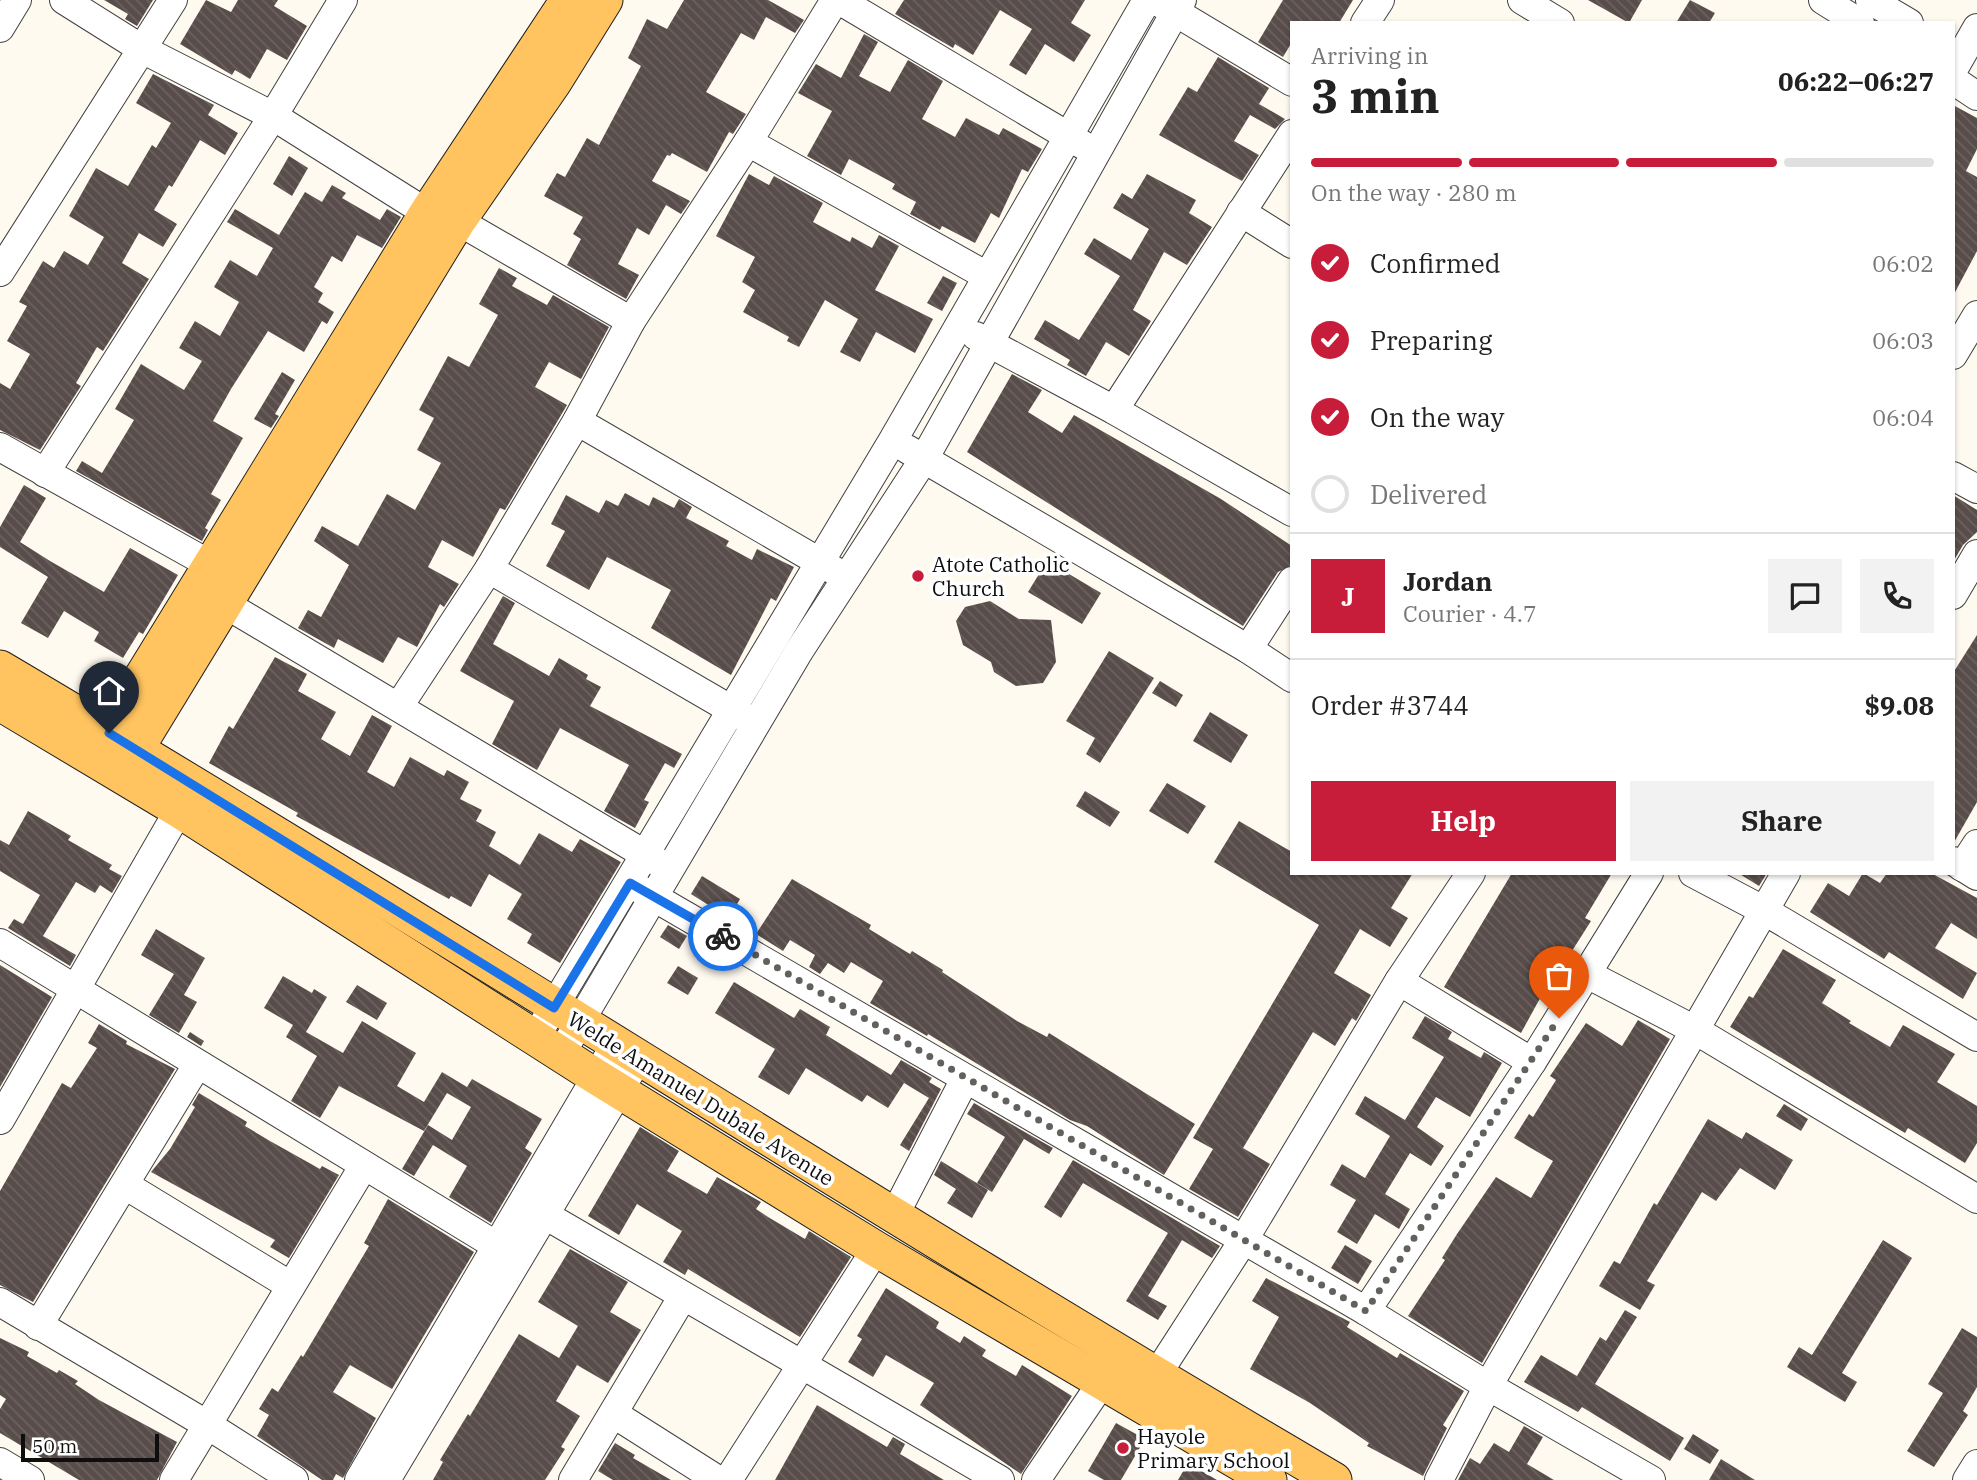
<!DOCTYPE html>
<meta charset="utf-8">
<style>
body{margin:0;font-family:"IBM Plex Serif",serif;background:#f2f2f2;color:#222;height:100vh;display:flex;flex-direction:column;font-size:26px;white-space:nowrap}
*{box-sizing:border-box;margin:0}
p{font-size:23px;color:#767676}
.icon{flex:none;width:38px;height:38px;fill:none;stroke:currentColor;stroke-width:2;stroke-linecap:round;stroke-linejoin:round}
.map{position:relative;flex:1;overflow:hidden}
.panel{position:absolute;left:1290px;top:21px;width:665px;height:854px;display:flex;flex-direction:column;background:#fff;border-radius:0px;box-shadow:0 2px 5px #0004}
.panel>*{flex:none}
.scale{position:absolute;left:21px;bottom:18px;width:138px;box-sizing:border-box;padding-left:7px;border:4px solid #0e0e0e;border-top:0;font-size:19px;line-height:24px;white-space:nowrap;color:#0e0e0e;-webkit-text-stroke:5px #fff;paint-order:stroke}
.pin{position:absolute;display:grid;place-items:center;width:60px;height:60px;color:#fff;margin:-72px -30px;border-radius:50% 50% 50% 0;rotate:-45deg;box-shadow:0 0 7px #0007}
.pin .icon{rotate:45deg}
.courier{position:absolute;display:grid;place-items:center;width:70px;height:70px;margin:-35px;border:5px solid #1a73e8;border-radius:50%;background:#fff;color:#222;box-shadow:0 2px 9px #0007}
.overview em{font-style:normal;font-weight:700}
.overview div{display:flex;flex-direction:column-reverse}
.overview{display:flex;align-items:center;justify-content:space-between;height:119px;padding:0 21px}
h1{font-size:46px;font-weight:700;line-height:52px}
.bar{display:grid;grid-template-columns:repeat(4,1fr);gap:10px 7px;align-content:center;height:84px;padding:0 21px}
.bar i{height:9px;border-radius:5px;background:#e0e0e0}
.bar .on{background:#c81d3a}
.bar p{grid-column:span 4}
.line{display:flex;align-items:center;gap:18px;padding:0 21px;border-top:2px solid #e0e0e0}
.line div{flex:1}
.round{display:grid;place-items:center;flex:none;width:74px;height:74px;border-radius:0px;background:#f2f2f2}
ol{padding:0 21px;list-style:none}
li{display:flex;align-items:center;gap:21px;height:77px}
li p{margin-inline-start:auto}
li .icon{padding:7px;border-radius:50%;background:#c81d3a;color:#fff;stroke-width:4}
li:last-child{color:#767676}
li i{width:38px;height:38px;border:4px solid #e0e0e0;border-radius:50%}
.primary-button{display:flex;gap:14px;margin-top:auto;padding:14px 21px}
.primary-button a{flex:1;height:80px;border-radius:0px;background:#c81d3a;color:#fff;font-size:28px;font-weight:700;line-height:80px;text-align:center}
.primary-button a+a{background:#f2f2f2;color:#222}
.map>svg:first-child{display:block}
.building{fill:url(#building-back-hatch)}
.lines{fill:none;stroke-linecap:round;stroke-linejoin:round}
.minor-casing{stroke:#414141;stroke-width:30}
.major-casing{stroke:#1f1f1f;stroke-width:37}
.minor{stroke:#fff;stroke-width:28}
.major{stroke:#ffc45f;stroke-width:35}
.done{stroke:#62615d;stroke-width:7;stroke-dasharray:0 12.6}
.route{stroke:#1a73e8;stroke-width:9}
.poi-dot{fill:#c81d3a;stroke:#fff;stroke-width:2.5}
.labels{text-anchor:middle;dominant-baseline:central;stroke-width:7;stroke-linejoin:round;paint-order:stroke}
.poi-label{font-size:21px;fill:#0e0e0e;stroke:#fff;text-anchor:start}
.street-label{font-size:21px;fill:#0e0e0e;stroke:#fff}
</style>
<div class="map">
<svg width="1977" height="1480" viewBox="0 0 1977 1480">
<defs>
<pattern id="building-back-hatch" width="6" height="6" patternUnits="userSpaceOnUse" patternTransform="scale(1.75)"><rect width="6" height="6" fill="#584d4a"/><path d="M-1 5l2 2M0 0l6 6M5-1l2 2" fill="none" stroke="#6b6260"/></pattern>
</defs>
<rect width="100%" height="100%" fill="#fffaef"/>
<g class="building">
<polygon points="104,0 153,0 137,26 125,19 128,14"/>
<polygon points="206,0 231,12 238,0 278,0 274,6 307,26 287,60 267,49 250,79 235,70 232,75 180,44"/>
<polygon points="684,0 768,0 804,20 795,33 766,17 754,40 741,33 706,92 746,114 733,134 729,132 707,172 672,153 670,156 667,155 652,181 690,201 681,214 666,205 649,235 637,228 618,264 639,275 626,299 567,265 581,239 573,234 583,217 544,196 557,173 565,177 587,138 599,145 641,66 628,58 647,19 667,29"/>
<polygon points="904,0 1085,0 1071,23 1091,35 1074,62 1045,44 1026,75 1009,65 1032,29 1000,10 973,55 955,44 953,48 895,14"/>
<polygon points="1283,0 1353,0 1339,23 1292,23 1292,42 1283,57 1258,42"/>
<polygon points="1588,0 1642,0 1629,23"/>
<polygon points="1690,0 1715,13 1709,23 1676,23"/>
<polygon points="864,34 878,42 859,76 890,92 908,60 943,81 922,119 955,137 966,118 999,135 1003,128 1042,149 1028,172 1022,169 999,218 991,213 975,243 942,226 940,230 910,214 916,202 892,189 895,184 849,159 841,175 807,156 832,111 798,93 816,64 841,78"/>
<polygon points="1218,57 1269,88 1259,104 1285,119 1275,129 1250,115 1234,141 1259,155 1242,181 1159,135 1188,87 1197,92"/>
<polygon points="153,74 214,105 208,115 238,133 225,155 200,140 172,187 169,185 154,210 177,224 163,247 139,233 122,263 149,279 103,351 97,347 76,383 81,386 40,450 0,430 0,383 10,389 30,354 7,341 27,306 19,302 43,261 54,268 64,251 88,265 104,237 69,216 96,168 128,186 152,145 156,148 171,123 136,103"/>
<polygon points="1953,105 1977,118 1977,149 1966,171 1977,177 1977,251 1953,296"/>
<polygon points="289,156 308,168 292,196 273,184"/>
<polygon points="749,174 769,185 774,176 823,203 813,222 850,242 852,237 872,248 879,235 899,246 875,290 933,319 915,353 876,332 860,362 840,352 858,319 825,300 799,347 787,341 789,337 743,312 755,290 742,282 755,257 716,236"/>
<polygon points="1147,174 1196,200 1189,213 1212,227 1187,265 1164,252 1133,310 1151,321 1129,356 1106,342 1086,376 1067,365 1070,360 1034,339 1045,320 1079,340 1120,276 1084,254 1094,238 1131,260 1149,229 1113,208 1122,193 1132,199"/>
<polygon points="332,185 346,193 342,198 380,220 387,209 401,217 382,248 357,235 342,262 332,256 314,287 323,293 318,302 334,312 327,324 322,321 304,352 268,331 231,389 213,421 243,438 211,494 221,500 205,528 208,530 202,541 76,471 82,461 102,473 134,420 115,409 141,364 184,390 202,361 179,348 195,321 220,336 239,302 214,287 230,260 257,276 273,248 227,222 235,209 279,235 305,192 322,202"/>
<polygon points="499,268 517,278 512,286 547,305 553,295 609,327 581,379 549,362 535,387 567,405 505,510 500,508 473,557 442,540 428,567 459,584 444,607 440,604 417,647 398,637 383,663 338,639 334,648 298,628 308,610 321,617 349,565 314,541 322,526 358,546 387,494 415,510 441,463 417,450 434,418 419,410 448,356 469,367 498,315 479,304"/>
<polygon points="943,276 957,283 942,311 927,303"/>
<polygon points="282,372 295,380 275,414 279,416 271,428 254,419"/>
<polygon points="1012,374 1042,390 1028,412 1062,433 1074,415 1221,499 1292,546 1292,565 1278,572 1243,626 967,452"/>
<polygon points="24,485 46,498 20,542 50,561 104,592 130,548 178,575 143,634 139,632 123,658 94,641 99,632 64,611 48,638 21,623 48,577 0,547 0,527"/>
<polygon points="625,493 649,506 653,497 674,508 679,499 692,507 686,518 729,541 726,546 752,560 757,549 794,567 776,601 771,598 731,675 651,628 671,590 607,557 589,590 546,566 565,531 551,524 566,495 599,513 606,500 618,506"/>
<polygon points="1953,495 1977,510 1977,532 1963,545 1953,562"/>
<polygon points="1047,561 1101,593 1082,624 1028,592"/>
<polygon points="503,596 515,603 493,644 549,676 559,658 588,675 586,679 601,687 590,706 682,754 674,768 665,763 644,800 649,802 635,828 604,811 629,765 560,728 537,770 492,744 514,701 460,671"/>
<polygon points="990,601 1019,619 1051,620 1056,662 1043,683 1016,686 994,672 991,662 963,645 956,621 965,607"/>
<polygon points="1977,635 1977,802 1953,844 1953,673"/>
<polygon points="1109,651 1154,678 1100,763 1086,754 1095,738 1066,721"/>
<polygon points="275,657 307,674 298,691 336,712 321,739 350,756 372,715 392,726 367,772 394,787 410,757 444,776 447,770 469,782 460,799 482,810 476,821 496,832 489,846 520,865 539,833 572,852 580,839 621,862 560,963 527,943 532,934 507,919 522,894 489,874 471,907 451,896 449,899 296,816 298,813 209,763 229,726 233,729"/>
<polygon points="1160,681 1183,695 1176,707 1152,693"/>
<polygon points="1210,712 1248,735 1231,763 1193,741"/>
<polygon points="1167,783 1206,806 1188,834 1149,811"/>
<polygon points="1085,791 1120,812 1110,827 1076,806"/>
<polygon points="28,811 71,836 68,840 112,865 109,869 122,876 112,893 100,885 95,893 76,882 43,936 76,955 70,966 8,928 14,919 23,924 40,895 0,871 0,840 9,845"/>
<polygon points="1239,821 1292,852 1292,873 1413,873 1391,908 1408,918 1390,947 1360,929 1334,973 1371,995 1356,1021 1352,1018 1335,1046 1313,1032 1243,1148 1270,1164 1238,1217 1189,1189 1213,1149 1193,1138 1319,925 1214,862"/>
<polygon points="1512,873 1612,873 1585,918 1591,921 1558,973 1555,971 1521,1033 1444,987"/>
<polygon points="1738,873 1767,873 1759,886"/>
<polygon points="1863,873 1880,883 1887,873 1931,873 1977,898 1977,939 1951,923 1935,948 1977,973 1963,999 1889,952 1884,959 1810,912 1828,883 1849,896"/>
<polygon points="702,876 740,899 729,918 691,894"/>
<polygon points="792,879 871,925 869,929 910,954 912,951 943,970 942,972 1017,1021 1047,1037 1049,1033 1195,1124 1164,1175 1087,1126 1070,1120 928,1034 927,1036 870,1003 883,981 851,962 844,973 828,963 820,974 809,967 815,955 790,940 783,951 756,934"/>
<polygon points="668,925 687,936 679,949 660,937"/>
<polygon points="156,929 205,958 184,995 197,1002 179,1033 149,1015 174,974 141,955"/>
<polygon points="1783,949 1836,980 1822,1003 1851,1021 1849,1023 1890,1047 1903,1025 1955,1054 1937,1082 1977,1106 1977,1143 1965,1163 1908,1128 1905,1133 1730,1027 1749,996 1753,998"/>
<polygon points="0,965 52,997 0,1087"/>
<polygon points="678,966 698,978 688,995 667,983"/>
<polygon points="283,976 312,993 314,989 327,997 306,1032 343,1053 362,1021 416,1053 397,1086 424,1102 442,1072 467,1087 472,1079 542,1119 525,1148 532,1153 491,1223 449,1197 467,1166 433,1145 414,1176 402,1169 428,1125 452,1140 471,1107 447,1093 424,1131 339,1086 320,1118 291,1101 317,1056 286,1037 293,1025 264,1008"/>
<polygon points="734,982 794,1018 800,1009 830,1027 826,1035 891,1075 901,1060 932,1078 929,1082 941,1089 909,1151 900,1145 929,1098 904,1083 888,1108 867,1095 862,1102 806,1068 789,1095 758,1077 775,1049 715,1013"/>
<polygon points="357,985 387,1003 377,1020 346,1002"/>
<polygon points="1425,1016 1452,1032 1448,1039 1481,1058 1484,1052 1502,1063 1470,1117 1436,1097 1417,1127 1444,1146 1431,1166 1410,1153 1385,1194 1410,1209 1399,1229 1375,1214 1357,1244 1337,1232 1356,1200 1330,1185 1342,1164 1365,1178 1390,1136 1355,1114 1365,1096 1405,1120 1444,1057 1412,1038"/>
<polygon points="1638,1020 1670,1039 1482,1363 1408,1316 1445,1260 1442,1258 1457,1234 1496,1177 1531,1198 1553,1161 1514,1138 1529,1114 1533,1117 1556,1080 1550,1076 1586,1023 1622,1046"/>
<polygon points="99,1024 127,1041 126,1044 175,1069 33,1302 0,1285 0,1191 62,1083 71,1088 97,1048 88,1043"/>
<polygon points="190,1032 204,1041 201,1046 187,1037"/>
<polygon points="199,1093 247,1122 245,1126 270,1141 320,1169 322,1166 339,1175 289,1258 270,1247 275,1240 151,1172 170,1149 195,1107 192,1105"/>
<polygon points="974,1103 1053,1148 1049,1154 1024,1139 992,1192 977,1183 1005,1137 967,1114"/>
<polygon points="1784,1104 1808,1119 1801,1131 1776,1116"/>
<polygon points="1708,1119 1742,1139 1746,1132 1793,1160 1775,1190 1740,1168 1716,1201 1702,1192 1647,1281 1655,1285 1640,1310 1599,1286 1614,1261 1620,1264 1654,1203 1657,1205"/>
<polygon points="640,1127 679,1151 667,1171 707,1194 717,1177 761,1202 756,1209 768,1217 805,1239 809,1231 851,1257 800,1337 688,1269 685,1275 663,1262 682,1231 637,1204 619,1235 588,1216"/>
<polygon points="1073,1160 1220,1246 1212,1258 1182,1240 1148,1296 1167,1306 1158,1320 1126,1301 1168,1233 1083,1183 1061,1218 1044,1207"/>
<polygon points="941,1161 988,1190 972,1218 947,1203 956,1189 934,1175"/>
<polygon points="388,1199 474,1252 392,1389 350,1365 333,1392 376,1418 343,1478 336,1474 333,1480 322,1480 257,1436 269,1415 259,1409 272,1388 278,1392 301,1355 303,1357 369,1246 364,1243"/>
<polygon points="1883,1240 1912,1258 1842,1373 1857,1382 1845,1402 1787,1367 1799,1347 1812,1355"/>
<polygon points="1345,1245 1372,1261 1358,1284 1331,1268"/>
<polygon points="570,1249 628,1282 610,1312 641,1330 608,1383 577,1365 556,1401 580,1416 561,1447 565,1449 545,1480 433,1480 443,1462 440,1460 468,1414 470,1416 519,1334 559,1358 578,1326 538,1302"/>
<polygon points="1266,1278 1350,1322 1347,1327 1397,1358 1400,1353 1464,1391 1443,1425 1447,1428 1423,1476 1367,1446 1369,1443 1310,1403 1250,1369 1279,1317 1252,1301"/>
<polygon points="886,1288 939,1322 936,1328 960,1343 964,1336 986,1350 982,1356 1016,1376 1022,1365 1072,1396 1021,1474 920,1405 934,1383 886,1355 873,1377 848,1362 862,1339 857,1336"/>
<polygon points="1625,1310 1637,1317 1595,1384 1684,1438 1670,1461 1582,1407 1578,1412 1524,1382 1541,1355 1577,1376 1600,1337 1606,1341"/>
<polygon points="1962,1328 1977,1337 1977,1387 1963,1411 1968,1415 1934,1467 1907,1451 1943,1393 1928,1384"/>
<polygon points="0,1338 29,1352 27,1356 57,1373 59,1370 78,1381 75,1384 99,1400 177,1442 157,1480 79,1480 0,1433 0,1409 6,1399 0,1395"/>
<polygon points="817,1405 887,1447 893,1437 905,1444 900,1454 944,1480 775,1480"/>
<polygon points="1116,1423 1145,1439 1121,1480 1104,1480 1088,1471"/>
<polygon points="1524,1426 1543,1437 1527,1464 1554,1480 1458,1480 1470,1458 1480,1464 1494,1443 1509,1452"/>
<polygon points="1693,1434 1719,1450 1710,1464 1684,1449"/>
<polygon points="615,1443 635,1455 633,1458 671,1480 613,1480 598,1471"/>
<polygon points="1721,1459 1755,1480 1709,1480"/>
<polygon points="1188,1463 1217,1480 1178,1480"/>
</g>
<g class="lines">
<defs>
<g id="minor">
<polyline points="64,0 142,49 273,116 427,213"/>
<polyline points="839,0 1083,145"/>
<polyline points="1522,0 1560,23"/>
<polyline points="1823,0 1860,23"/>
<polyline points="1870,0 1909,23"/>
<polyline points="1160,3 1292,82"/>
<polyline points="1365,23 1380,0"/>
<polyline points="0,28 17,0"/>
<polyline points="1953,70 1977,28"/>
<polyline points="1953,80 1977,96"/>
<polyline points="748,142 987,276"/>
<polyline points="1241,212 1292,244"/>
<polyline points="458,221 631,321"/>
<polyline points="0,272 173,0"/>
<polyline points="976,336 1114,410 1292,512"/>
<polyline points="1953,355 1977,315"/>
<polyline points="1114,410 1292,134"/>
<polyline points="577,421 835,571"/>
<polyline points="0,447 211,565"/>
<polyline points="907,449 1248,649 1292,678"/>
<polyline points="45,473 273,116 343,0"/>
<polyline points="1953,476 1977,489"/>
<polyline points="489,569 744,717"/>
<polyline points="1953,595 1977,554"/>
<polyline points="225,604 661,864"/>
<polyline points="1248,649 1292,581"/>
<polyline points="399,706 489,569 577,421 631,321 748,142 835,0"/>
<polyline points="1953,861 1977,876"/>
<polyline points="1962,867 1977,844"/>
<polyline points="1693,873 1763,910 1977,1037"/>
<polyline points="638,888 1366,1311 1488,1386 1651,1480"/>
<polyline points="0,943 497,1246"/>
<polyline points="1587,974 1695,1030 1977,1199"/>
<polyline points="1399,981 1532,1062"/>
<polyline points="535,1038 893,440 1147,0"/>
<polyline points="569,1040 799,651 924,459 1182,0"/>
<polyline points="0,1120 179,810"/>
<polyline points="125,1185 291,1286"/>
<polyline points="545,1215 1000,1480"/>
<polyline points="894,1216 965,1079"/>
<polyline points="0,1302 206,1424 294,1480"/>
<polyline points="1366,1311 1532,1062 1649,873"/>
<polyline points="38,1326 197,1065"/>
<polyline points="1145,1393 1243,1241 1399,981 1471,873"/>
<polyline points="614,1414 718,1480"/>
<polyline points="0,1462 30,1480"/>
<polyline points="174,1480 363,1167"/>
<polyline points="359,1480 615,1045"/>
<polyline points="386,1480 638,1059"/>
<polyline points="573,1480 683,1296"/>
<polyline points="728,1480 876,1249"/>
<polyline points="1036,1480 1113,1366"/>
<polyline points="1439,1480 1488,1386 1786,873"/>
<polyline points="1967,1480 1977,1464"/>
</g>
<g id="major">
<path d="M0 668C448 933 885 1217 1334 1480"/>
<polyline points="0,703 179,810 595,1076 876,1249 1269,1480"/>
<polyline points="97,750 427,213 568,0"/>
<polyline points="124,769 458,221 554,82 605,0"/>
</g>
</defs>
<use href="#minor" class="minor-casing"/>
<use href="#major" class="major-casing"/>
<use href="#minor" class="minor"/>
<use href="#major" class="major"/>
</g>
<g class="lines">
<polyline class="done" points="723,936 1366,1311 1559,1018"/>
<polyline class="route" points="109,733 554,1008 630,883 723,936"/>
</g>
<g class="poi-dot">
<circle cx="918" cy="576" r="7"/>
<circle cx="1123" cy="1448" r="7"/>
</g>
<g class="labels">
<g class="poi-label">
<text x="932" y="564">Atote Catholic<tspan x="932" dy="24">Church</tspan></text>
<text x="1137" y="1436">Hayole<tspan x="1137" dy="24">Primary School</tspan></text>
</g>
<g class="street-label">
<text transform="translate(701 1098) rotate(32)">Welde Amanuel Dubale Avenue</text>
</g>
</g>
</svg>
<div class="scale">50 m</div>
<div class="pin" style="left:1559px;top:1018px;background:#ea580c"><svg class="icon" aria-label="bag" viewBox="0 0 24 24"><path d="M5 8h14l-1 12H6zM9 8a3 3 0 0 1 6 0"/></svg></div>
<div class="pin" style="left:109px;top:733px;background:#1f2937"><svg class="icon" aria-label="home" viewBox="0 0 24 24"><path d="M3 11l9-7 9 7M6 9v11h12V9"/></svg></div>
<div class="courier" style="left:723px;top:936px"><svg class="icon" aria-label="bike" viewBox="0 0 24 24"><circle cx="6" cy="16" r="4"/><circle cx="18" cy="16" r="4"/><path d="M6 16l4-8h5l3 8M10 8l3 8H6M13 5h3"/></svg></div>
<section class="panel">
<div class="overview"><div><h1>3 min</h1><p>Arriving in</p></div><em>06:22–06:27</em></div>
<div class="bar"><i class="on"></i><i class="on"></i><i class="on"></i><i></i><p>On the way · 280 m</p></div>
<ol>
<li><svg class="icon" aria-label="check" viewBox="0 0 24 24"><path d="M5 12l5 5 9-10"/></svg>Confirmed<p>06:02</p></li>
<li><svg class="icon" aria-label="check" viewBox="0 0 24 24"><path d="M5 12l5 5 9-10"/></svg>Preparing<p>06:03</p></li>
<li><svg class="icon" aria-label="check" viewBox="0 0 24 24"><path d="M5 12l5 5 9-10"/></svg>On the way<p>06:04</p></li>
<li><i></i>Delivered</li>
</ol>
<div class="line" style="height:126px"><b class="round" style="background:#c81d3a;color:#fff">J</b><div><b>Jordan</b><p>Courier · 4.7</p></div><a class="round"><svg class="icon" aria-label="chat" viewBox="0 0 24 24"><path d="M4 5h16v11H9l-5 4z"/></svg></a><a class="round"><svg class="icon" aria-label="phone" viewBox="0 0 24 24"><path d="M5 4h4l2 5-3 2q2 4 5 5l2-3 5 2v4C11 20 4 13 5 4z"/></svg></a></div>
<div class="line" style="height:91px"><div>Order #3744</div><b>$9.08</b></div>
<div class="primary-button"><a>Help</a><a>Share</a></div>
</section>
</div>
